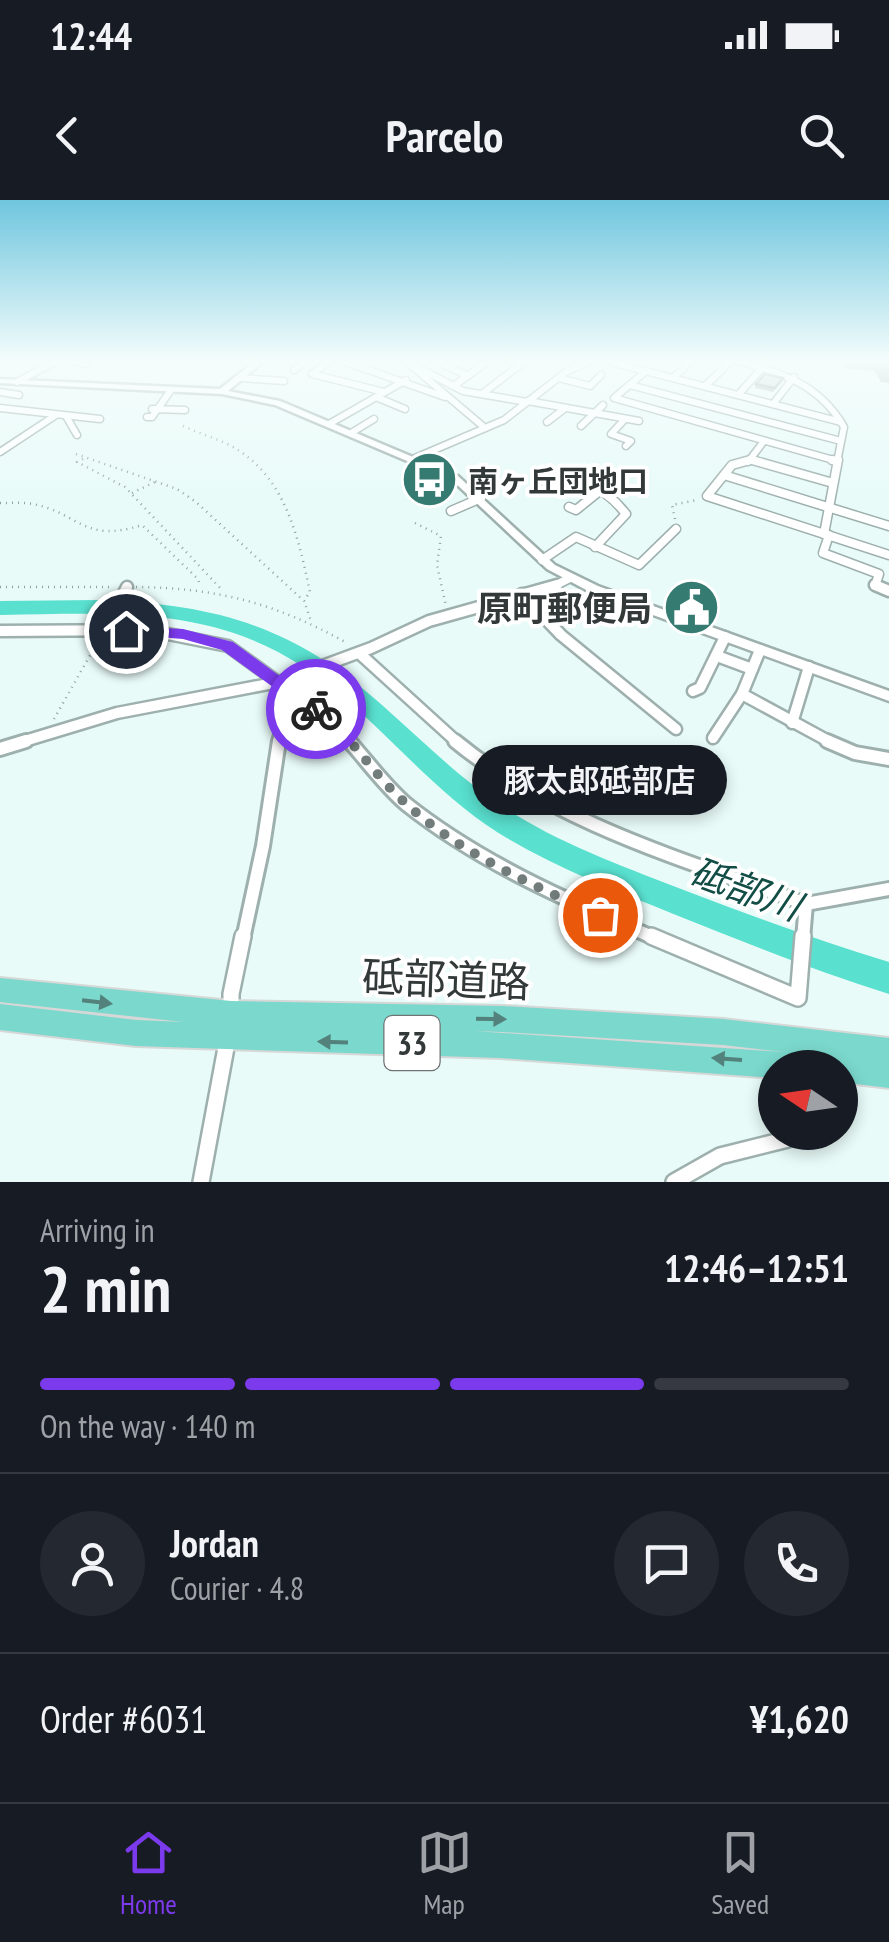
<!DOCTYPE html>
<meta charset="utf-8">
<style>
body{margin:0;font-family:"PT Sans Narrow","Noto Sans JP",sans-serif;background:#242831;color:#f1f3f6;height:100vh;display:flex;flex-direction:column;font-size:38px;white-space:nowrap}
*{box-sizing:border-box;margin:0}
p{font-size:32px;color:#9ea1a6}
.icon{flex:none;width:55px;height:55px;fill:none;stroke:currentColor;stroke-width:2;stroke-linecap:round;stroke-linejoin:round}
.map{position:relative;height:982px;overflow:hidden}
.panel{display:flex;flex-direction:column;background:#171b24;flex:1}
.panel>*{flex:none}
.needle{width:65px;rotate:283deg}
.tools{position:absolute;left:758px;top:850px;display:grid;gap:20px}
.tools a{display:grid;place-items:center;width:100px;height:100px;border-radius:50%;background:#171b24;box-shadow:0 5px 15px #0003;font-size:50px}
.pin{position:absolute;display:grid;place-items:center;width:85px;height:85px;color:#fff;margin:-42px;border:5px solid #fff;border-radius:50%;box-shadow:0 2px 10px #0007}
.courier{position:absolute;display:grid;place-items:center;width:100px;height:100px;margin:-50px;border:8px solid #7c3aed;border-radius:50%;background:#fff;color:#222;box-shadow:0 2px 12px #0007}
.bubble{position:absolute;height:70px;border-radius:35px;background:#171b24;box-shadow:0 5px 15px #0003;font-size:32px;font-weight:600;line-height:70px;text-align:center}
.overview em{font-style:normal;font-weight:600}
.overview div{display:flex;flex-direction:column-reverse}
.overview{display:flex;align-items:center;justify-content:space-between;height:170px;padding:0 40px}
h1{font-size:65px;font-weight:600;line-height:75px}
.bar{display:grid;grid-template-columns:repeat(4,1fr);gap:15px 10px;align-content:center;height:120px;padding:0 40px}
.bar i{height:12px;border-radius:8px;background:#363941}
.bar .on{background:#7c3aed}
.bar p{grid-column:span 4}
.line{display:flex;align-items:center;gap:25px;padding:0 40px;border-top:2px solid #363941}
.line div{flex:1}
.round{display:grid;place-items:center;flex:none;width:105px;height:105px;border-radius:52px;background:#242831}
.status{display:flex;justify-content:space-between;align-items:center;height:70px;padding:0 50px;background:#171b24;direction:ltr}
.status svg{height:28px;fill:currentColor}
header{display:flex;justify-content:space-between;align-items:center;height:130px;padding:0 40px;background:#171b24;font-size:45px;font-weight:600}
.menu{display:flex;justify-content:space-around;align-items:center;height:140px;border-top:2px solid #363941;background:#171b24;font-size:28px;color:#9ea1a6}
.menu a{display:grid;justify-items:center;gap:5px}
.menu .on{color:#7c3aed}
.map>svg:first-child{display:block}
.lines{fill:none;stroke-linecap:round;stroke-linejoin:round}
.river{fill:#59e0cf;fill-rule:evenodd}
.minor-far4-casing{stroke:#9eb0ad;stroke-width:9}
.minor-far3-casing{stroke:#9eb0ad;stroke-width:11}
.minor-far2-casing{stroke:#9eb0ad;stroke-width:15}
.minor-far1-casing{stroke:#9eb0ad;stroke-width:18}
.minor-casing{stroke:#9eb0ad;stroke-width:20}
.tertiary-casing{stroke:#9eb0ad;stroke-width:5}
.trunk-casing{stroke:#d6d7d7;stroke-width:4}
.path{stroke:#94a19f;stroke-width:2.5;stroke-dasharray:1 5;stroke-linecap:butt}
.minor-far4{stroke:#fff;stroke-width:6}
.minor-far3{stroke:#fff;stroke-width:8}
.minor-far2{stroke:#fff;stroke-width:10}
.minor-far1{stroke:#fff;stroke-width:12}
.minor{stroke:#fff;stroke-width:15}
.tertiary{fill:#fff;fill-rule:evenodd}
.trunk{fill:#7bd8cc;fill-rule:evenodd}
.wall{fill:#a4b4b1}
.building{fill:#bfd1ce;stroke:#869290;stroke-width:2.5}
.oneway{fill:#53817b}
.route{fill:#7c3aed}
.done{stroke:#727d7b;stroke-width:10;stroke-dasharray:0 18}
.labels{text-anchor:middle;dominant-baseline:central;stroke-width:8;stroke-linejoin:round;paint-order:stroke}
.far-poi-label{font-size:30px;font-weight:bold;fill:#323938;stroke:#fff;text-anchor:start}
.shield{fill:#fff;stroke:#707474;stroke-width:2.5}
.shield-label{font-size:32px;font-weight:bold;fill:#323938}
.poi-label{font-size:35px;font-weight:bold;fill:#323938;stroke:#fff;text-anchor:end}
.water-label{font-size:38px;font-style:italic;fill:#124d46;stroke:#fff}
.near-street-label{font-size:42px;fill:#323938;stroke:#fff}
</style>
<div class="status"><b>12:44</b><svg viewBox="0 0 49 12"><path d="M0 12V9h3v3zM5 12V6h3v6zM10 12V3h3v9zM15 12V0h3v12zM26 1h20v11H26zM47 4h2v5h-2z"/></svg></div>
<header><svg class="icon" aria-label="back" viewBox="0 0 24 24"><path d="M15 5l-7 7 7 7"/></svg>Parcelo<svg class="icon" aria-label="search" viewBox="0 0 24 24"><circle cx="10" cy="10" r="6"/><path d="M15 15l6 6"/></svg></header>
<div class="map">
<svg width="889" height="982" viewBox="0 0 889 982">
<rect width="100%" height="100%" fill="#e8fbf8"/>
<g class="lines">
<path class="river" d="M99 400C215 404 294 426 382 505 425 543 466 585 516 615 570 648 630 669 689 692 755 717 821 742 889 762V794C816 771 746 743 676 715 615 690 553 667 497 632 441 596 398 545 349 502 239 404 138 413 0 415V401Z"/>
<defs>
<g id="minor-far4">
<polyline points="73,161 86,164"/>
<polyline points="242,161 257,163"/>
<polyline points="330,161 312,174 384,192"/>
<polyline points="343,161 445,197"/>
<polyline points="406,161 485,228"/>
<polyline points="436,161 468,176"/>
<polyline points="607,161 841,222"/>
<path d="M738 161C783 173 820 185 844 227L837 262"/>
<polyline points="417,167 463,191 527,202"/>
<polyline points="294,170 305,161"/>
<polyline points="646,171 614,198 837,261"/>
<polyline points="240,178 284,181"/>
<polyline points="559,178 590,186 601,175"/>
<polyline points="673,178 691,161"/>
<polyline points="17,182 56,161"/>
<polyline points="455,185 488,161"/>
<polyline points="630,185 841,241"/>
<polyline points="705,186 731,161"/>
<polyline points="0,192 19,195"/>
<polyline points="482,194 525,161"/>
<polyline points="738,195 763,167"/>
<polyline points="376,197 405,209"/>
<polyline points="528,201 639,221"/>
<polyline points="773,204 794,177"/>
<polyline points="0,208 100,219"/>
<polyline points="152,209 185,210"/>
<polyline points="66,216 77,235"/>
<polyline points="147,217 152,217 171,190"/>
<polyline points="625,219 611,234 631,241 626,246"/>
<polyline points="547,222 564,209"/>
<polyline points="329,224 406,180"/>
<polyline points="581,226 603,205"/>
<polyline points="351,233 374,219"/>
<polyline points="0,252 56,215"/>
<polyline points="415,258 504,220 566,172 590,161"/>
<polyline points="750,259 761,262"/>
<polyline points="748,262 764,241"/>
</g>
<g id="minor-far3">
<polyline points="750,260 732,265 707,296 889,355"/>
<polyline points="752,260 833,283"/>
<polyline points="832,260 837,261"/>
<polyline points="724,275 889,326"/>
<path d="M544 289C577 273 605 287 626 314L595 347"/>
<polyline points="569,307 576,310 602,289"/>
<polyline points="451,311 481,298"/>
<polyline points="824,334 838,260"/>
<polyline points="829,335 823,353 879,374 875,386 878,387"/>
<polyline points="542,360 576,337 639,365 676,329"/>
<polyline points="552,387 570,378"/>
</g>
<g id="minor-far2">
<polyline points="875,385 889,391"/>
<polyline points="522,394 561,435 676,529"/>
<polyline points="0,431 148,430 228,446 329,519 351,543"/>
<polyline points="105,431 127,387"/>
<polyline points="760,450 742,494 832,543"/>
<polyline points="359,453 458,543"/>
<polyline points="717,456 752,469"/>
<polyline points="693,491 700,488 725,437"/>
<polyline points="792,523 809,467"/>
<polyline points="713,538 742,494"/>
<polyline points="18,543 117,513 279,482 371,448 429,421 557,385"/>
<polyline points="278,543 285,499 279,483"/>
</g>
<g id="minor-far1">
<path d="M349 541C367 561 385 586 406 604 480 663 570 702 657 739"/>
<path d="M455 541C556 624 685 660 806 704L803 739"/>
<polyline points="827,541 855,553 889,559"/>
<polyline points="0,549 26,541"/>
<polyline points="806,704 889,689"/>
<polyline points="243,739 263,646 279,541"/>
</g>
<g id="minor">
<polyline points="651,736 798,798 803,736"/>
<polyline points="231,815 231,794 243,736"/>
<polyline points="201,982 228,837"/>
<polyline points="674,982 720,956 788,939 788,932"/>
</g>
<polygon id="tertiary" points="255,161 264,161 228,191 280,201 458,276 555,365 598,386 889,491 889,501 590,392 547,369 452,280 275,205 222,194 0,183 0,179 220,189"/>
<path id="trunk" d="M0 778 231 801 503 806 723 819 889 838V888L840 882V868H775V878L500 858 136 846 0 830V804L136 820 184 822 0 802ZM474 831 503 832 723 845 784 852Z"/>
</defs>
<use href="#minor-far4" class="minor-far4-casing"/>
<use href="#minor-far3" class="minor-far3-casing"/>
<use href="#minor-far2" class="minor-far2-casing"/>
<use href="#minor-far1" class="minor-far1-casing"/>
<use href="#minor" class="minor-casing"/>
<use href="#tertiary" class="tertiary-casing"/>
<use href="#trunk" class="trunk-casing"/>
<g class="path">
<path d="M183 226C202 235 224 240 241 252 287 283 299 341 310 392L305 399"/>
<polyline points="76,254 177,289 196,302 304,401 311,421"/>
<polyline points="83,259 77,262 125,287 222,390"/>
<polyline points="132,293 155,282"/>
<path d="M0 303C11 303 23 302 33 304 79 313 84 344 142 325L198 379 200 386"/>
<polyline points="675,319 672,305 697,300"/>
<polyline points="415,323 441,336 437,365 446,406"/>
<polyline points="0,387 113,387"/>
<path d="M136 387C218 388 275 403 347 443"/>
<polyline points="54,519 97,443"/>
</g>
<use href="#minor-far4" class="minor-far4"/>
<use href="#minor-far3" class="minor-far3"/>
<use href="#minor-far2" class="minor-far2"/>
<use href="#minor-far1" class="minor-far1"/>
<use href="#minor" class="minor"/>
<use href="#tertiary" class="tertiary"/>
<use href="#trunk" class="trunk"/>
</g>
<g class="wall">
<polygon points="843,161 889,161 889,183 881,182 875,171 846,168"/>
<polygon points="783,178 773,192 755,188 756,184"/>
</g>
<polygon class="building" points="765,174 783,178 775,188 756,184"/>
<defs><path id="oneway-solid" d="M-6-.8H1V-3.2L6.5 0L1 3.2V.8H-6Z" transform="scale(2.5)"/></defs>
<g class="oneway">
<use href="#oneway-solid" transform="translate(97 802) rotate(7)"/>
<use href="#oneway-solid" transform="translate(491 819) rotate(1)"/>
<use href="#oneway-solid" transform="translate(333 842) rotate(-178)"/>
<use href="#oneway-solid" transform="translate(727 859) rotate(-176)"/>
</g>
<linearGradient id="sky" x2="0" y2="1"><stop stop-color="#6fc6de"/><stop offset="0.54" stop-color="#f5fdfc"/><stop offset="1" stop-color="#f5fdfc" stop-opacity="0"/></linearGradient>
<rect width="889" height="299" fill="url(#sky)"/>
<polygon class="route" points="126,426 183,429 233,442 325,509 322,514 310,514 222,450 183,439 121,434 119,431"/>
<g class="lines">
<path class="done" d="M316 509C349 533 371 571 401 599 454 650 533 686 600 715"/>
</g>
<defs>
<symbol id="bus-disc" viewBox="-11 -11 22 22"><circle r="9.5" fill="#357b72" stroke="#fff"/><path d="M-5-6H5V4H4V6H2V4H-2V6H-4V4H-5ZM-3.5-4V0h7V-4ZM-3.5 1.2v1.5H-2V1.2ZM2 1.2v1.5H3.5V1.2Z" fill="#fff"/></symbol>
<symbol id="civic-disc" viewBox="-11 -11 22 22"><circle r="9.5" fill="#357b72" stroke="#fff"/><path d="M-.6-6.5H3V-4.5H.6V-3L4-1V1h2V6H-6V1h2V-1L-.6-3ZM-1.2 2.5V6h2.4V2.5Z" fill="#fff"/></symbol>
</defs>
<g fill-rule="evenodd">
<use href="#bus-disc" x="398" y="248" width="63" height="63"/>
<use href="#civic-disc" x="660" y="376" width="63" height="63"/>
</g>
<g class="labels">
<g class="far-poi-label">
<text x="468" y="280">南ヶ丘団地口</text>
</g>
<rect class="shield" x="384.5" y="816" width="55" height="54" rx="8"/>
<g class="shield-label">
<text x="412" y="843">33</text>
</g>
<g class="poi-label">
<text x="652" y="408">原町郵便局</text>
</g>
<g class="water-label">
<text transform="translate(746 688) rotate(20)">砥部川</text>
</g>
<g class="near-street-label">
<text transform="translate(446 779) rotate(2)">砥部道路</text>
</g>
</g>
</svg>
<div class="tools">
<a><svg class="needle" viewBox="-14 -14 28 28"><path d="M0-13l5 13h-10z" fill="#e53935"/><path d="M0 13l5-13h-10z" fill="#9ea1a6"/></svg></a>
</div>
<div class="pin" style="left:600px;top:715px;background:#ea580c"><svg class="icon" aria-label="bag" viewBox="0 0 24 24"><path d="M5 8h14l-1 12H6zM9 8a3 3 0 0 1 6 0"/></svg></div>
<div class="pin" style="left:126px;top:431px;background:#1f2937"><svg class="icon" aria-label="home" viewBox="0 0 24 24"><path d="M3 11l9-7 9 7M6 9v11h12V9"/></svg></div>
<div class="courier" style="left:316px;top:509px"><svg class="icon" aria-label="bike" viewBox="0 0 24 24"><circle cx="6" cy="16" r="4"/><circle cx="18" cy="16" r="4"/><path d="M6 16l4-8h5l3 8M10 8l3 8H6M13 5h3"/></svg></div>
<div class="bubble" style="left:472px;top:545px;width:255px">豚太郎砥部店</div>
</div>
<section class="panel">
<div class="overview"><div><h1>2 min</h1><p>Arriving in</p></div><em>12:46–12:51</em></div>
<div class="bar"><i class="on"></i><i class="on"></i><i class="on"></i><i></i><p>On the way · 140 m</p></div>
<div class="line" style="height:180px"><a class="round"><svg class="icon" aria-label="person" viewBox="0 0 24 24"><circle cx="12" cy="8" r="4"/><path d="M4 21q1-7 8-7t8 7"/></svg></a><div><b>Jordan</b><p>Courier · 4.8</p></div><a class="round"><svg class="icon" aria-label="chat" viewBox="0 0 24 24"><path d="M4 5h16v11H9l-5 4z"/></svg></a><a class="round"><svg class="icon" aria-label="phone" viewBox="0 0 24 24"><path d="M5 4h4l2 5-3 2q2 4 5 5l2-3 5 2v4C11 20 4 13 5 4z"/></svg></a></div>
<div class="line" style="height:130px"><div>Order #6031</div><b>¥1,620</b></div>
</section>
<nav class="menu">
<a class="on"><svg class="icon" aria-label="home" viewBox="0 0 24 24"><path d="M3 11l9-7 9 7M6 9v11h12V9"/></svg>Home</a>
<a><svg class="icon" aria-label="map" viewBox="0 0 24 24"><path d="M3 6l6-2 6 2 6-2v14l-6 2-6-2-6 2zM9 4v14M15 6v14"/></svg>Map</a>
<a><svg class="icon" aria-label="saved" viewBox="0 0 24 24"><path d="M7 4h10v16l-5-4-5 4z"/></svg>Saved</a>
</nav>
